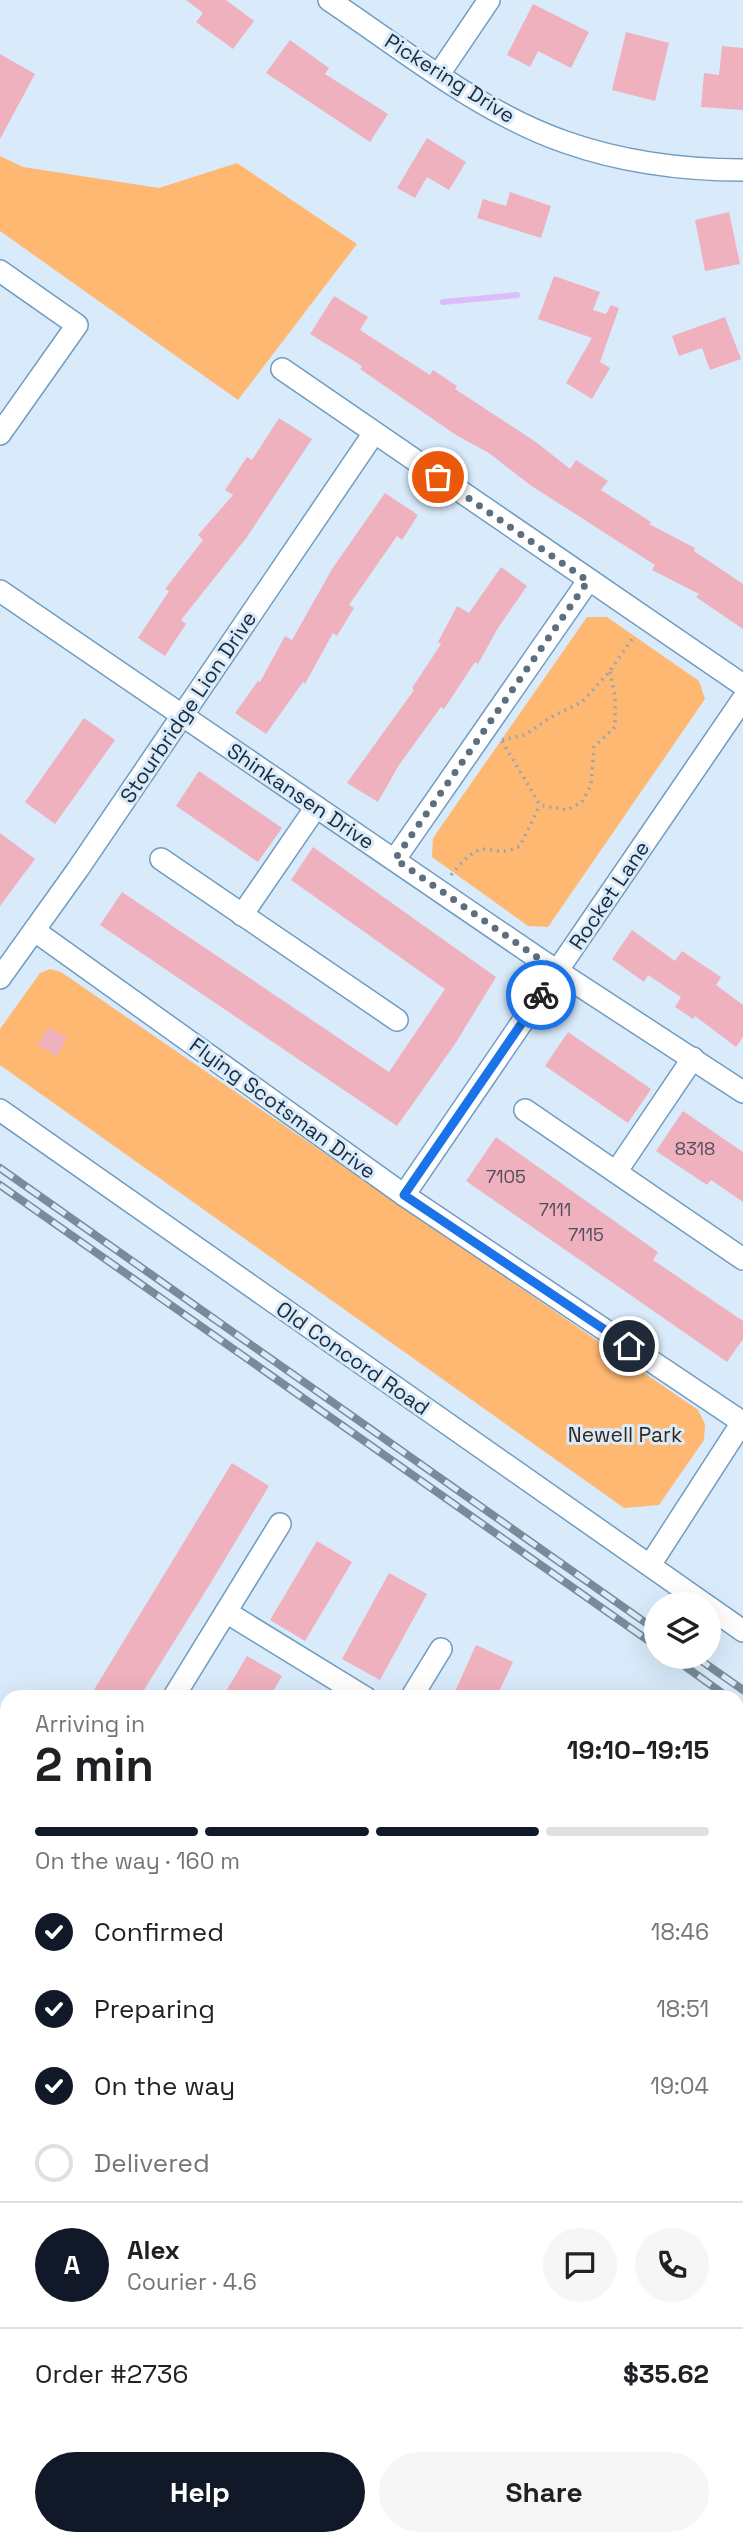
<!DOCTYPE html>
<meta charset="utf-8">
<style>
body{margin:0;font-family:"Space Grotesk",sans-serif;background:#f6f6f6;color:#202124;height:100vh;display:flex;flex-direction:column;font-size:26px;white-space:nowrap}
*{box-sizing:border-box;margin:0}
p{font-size:23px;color:#757577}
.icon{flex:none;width:38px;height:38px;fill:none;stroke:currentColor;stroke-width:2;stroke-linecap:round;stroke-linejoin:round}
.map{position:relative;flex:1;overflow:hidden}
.details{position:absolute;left:0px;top:1690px;width:744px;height:856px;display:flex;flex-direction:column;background:#fff;border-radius:21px 21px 0 0;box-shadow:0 7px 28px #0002}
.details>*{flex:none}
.fabs{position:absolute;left:644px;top:1592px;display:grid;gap:14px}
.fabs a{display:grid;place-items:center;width:77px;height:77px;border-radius:50%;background:#fff;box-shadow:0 7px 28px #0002;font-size:35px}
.pin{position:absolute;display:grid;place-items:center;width:60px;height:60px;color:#fff;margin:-30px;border:4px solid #fff;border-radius:50%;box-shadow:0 2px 7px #0007}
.courier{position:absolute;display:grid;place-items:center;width:70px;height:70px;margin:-35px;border:5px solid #1a73e8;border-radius:50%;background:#fff;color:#222;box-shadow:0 2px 9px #0007}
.headline em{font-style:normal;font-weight:600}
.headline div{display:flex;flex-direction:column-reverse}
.headline{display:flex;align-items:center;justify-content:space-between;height:119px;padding:0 35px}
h1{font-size:46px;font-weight:600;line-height:52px}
.bar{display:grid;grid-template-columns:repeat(4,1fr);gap:10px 7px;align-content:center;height:84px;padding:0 35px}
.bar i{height:9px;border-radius:5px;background:#e0e0e0}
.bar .selected{background:#111827}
.bar p{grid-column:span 4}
.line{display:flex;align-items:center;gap:18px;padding:0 35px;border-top:2px solid #e0e0e0}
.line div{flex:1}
.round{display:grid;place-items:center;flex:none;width:74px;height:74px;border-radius:37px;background:#f6f6f6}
ol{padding:0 35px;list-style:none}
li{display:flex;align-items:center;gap:21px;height:77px}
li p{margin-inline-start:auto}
li .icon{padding:7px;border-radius:50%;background:#111827;color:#fff;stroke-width:4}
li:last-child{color:#757577}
li i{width:38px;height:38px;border:4px solid #e0e0e0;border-radius:50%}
.button{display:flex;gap:14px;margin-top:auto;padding:14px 35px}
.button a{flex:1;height:80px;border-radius:42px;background:#111827;color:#fff;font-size:28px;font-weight:600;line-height:80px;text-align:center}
.button a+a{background:#f6f6f6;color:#202124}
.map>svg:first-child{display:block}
.green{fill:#ffb872}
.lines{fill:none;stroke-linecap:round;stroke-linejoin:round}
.stream{stroke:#dabefc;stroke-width:6}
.building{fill:#efb1be}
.minor-casing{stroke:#709cc1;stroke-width:24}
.path{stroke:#95a7b7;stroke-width:3.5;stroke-dasharray:2 5;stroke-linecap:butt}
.minor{stroke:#fff;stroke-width:21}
.rail-casing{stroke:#798b9a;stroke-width:8}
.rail{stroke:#d9ebfb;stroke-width:5;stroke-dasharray:16;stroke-linecap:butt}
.done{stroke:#5d6f7e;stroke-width:7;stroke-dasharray:0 12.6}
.route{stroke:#1a73e8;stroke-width:9}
.labels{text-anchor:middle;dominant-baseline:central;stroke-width:6;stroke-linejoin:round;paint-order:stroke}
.number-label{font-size:18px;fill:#4f4d5c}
.street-label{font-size:21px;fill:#1a2c3b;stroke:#d9ebfb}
.park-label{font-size:21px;fill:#372717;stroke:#d9ebfb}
</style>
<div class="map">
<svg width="743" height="2546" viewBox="0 0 743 2546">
<rect width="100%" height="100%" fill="#d9ebfb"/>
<g class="green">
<polygon points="0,156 23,167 159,188 237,163 357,244 238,400 0,231"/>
<polygon points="587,617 607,617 699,681 705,699 548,927 528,926 432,857 433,838"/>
<polygon points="50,969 61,972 698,1410 705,1424 704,1440 659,1505 624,1508 0,1065 0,1029 40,973"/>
<polygon points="191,2539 292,2539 300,2546 202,2546"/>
</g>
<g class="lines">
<g class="stream">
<polyline points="443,302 517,295"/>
<polyline points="0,2409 7,2413"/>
<polyline points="200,2539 208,2546"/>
</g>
</g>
<g class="building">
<polygon points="186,0 226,0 254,21 233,49 196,22 203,13"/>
<polygon points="533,4 589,32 571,68 538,51 530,67 507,55"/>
<polygon points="626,32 669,43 655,101 612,90"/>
<polygon points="290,40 329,68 325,74 388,114 370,142 266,73"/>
<polygon points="722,46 743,48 743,110 701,107 704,73 719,75"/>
<polygon points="0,54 35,74 0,139"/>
<polygon points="427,138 466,162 449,190 427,177 415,198 397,188"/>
<polygon points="510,192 551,206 541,238 477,218 483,199 506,206"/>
<polygon points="729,212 740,264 705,271 695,220"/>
<polygon points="554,276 600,292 593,310 606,314 611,305 619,308 600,362 610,368 592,399 566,383 592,338 538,319"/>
<polygon points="334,296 368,317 360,330 430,375 433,370 457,386 455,389 536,442 570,469 576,460 608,481 601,490 651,522 649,524 695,548 694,551 743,584 743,629 696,597 699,594 652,570 655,565 530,485 489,453 456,435 360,369 362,366 310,334"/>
<polygon points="725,317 741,359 710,370 702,348 679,356 672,336"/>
<polygon points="279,418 312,439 247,537 181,620 186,624 165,656 138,638 169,591 165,589 203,540 198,535 233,495 225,490 247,457 252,460"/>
<polygon points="385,493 418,515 402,540 397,536 349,605 354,608 337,636 333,633 305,684 303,682 266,734 235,713 258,681 260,682 285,636 292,640 332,569"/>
<polygon points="501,567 527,586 498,628 478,664 475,662 444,709 441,707 399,765 378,802 347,783 414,690 412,688 441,644 438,642 457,606 469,613"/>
<polygon points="84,718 115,740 55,824 25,802"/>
<polygon points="199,771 282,828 258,862 176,806"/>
<polygon points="0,833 35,859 0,906"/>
<polygon points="313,847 496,977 455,1044 397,1126 100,925 122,892 389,1072 445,989 291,880"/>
<polygon points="632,930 675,961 682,951 721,977 716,985 743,1005 743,1037 736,1047 695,1016 693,1019 675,1007 681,997 648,975 644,982 612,959"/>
<polygon points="48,1027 67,1038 57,1056 38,1045"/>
<polygon points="568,1032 651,1089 628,1123 545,1066"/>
<polygon points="683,1111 743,1152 743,1202 711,1180 707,1185 656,1151"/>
<polygon points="496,1137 658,1252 653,1260 743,1321 743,1339 727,1362 466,1181"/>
<polygon points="232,1463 269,1486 210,1584 139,1698 89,1698"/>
<polygon points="317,1541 352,1562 305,1641 270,1620"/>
<polygon points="389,1573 427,1594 380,1680 342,1659"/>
<polygon points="476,1645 513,1662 496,1698 452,1698"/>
<polygon points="247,1656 282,1676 269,1698 222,1698"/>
</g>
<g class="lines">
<defs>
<g id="minor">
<path d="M329 0C404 50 479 112 565 142 622 162 683 170 743 170"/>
<polyline points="439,74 489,0"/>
<polyline points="0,271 77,325 0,434"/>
<polyline points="282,369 743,685"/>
<polyline points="0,591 542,961 743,1092"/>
<polyline points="161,859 397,1020"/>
<polyline points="395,859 588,581"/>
<polyline points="242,915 316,807"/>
<polyline points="35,931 404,1195 742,1422"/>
<polyline points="0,978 78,869 374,433"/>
<polyline points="0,1110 706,1605"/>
<polyline points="525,1110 743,1259"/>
<polyline points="616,1172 693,1058"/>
<polyline points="404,1195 743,699"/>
<polyline points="650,1565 743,1421"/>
<polyline points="709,1607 743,1631"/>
<polyline points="226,1612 366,1698"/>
<polyline points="173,1698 280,1524"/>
<polyline points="411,1698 441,1649"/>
<polyline points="737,1730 743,1734"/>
<polyline points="0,2017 7,2004"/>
<polyline points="737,2053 743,2054"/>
<polyline points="737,2232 743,2225"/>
<polyline points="737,2505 743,2510"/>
</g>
</defs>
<use href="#minor" class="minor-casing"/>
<g class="path">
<polyline points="502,740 525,735 551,717 582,702 610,671 634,636"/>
<polyline points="502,741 540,805 567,810 582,802 591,785 594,747 615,727 615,697 610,671"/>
<path d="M451 875C489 828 488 863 520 846L540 805"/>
</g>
<use href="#minor" class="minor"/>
<defs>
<g id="rail">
<polyline points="0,1168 656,1630"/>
<polyline points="0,1185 656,1646"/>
<polyline points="672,1657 729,1698"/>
<polyline points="696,1657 743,1690"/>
</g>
</defs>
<use href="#rail" class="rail-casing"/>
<use href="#rail" class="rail"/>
</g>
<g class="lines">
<polyline class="done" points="438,477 588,581 395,859 557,971 541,995"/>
<polyline class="route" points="541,995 404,1195 629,1346"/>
</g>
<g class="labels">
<g class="number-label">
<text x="695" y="1148">8318</text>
<text x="506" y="1176">7105</text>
<text x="555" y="1209">7111</text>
<text x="586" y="1234">7115</text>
</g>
<g class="street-label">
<text transform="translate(450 78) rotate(32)">Pickering Drive</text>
<text transform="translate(188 707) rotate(-56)">Stourbridge Lion Drive</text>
<text transform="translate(301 796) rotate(34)">Shinkansen Drive</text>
<text transform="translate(609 895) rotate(-56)">Rocket Lane</text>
<text transform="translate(283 1108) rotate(36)">Flying Scotsman Drive</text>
<text transform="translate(353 1358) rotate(35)">Old Concord Road</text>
</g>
<g class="park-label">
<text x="625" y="1434">Newell Park</text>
</g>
</g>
</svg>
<div class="fabs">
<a><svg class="icon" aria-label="layers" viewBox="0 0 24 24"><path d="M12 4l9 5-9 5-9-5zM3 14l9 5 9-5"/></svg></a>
</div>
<div class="pin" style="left:438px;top:477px;background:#ea580c"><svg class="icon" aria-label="bag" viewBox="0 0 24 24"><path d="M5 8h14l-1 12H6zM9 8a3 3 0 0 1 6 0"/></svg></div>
<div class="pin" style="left:629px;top:1346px;background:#1f2937"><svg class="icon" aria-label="home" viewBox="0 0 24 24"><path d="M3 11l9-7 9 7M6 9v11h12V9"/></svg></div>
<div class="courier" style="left:541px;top:995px"><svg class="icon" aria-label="bike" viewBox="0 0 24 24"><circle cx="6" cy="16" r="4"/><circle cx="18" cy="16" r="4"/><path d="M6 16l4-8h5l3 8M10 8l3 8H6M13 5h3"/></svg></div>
<section class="details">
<div class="headline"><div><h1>2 min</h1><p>Arriving in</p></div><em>19:10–19:15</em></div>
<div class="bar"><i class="selected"></i><i class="selected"></i><i class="selected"></i><i></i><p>On the way · 160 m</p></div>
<ol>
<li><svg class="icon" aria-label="check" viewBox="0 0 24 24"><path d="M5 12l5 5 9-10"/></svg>Confirmed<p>18:46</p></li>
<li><svg class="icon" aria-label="check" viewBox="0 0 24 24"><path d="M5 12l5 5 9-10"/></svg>Preparing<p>18:51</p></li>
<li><svg class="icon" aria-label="check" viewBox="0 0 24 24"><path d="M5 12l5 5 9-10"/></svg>On the way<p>19:04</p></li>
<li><i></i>Delivered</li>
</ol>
<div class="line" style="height:126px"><b class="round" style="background:#111827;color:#fff">A</b><div><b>Alex</b><p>Courier · 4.6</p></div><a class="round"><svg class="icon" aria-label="chat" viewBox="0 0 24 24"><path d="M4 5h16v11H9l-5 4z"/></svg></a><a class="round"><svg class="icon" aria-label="phone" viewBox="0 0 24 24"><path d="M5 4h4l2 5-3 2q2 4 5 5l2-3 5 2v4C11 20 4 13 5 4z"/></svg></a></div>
<div class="line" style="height:91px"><div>Order #2736</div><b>$35.62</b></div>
<div class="button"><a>Help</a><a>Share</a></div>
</section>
</div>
